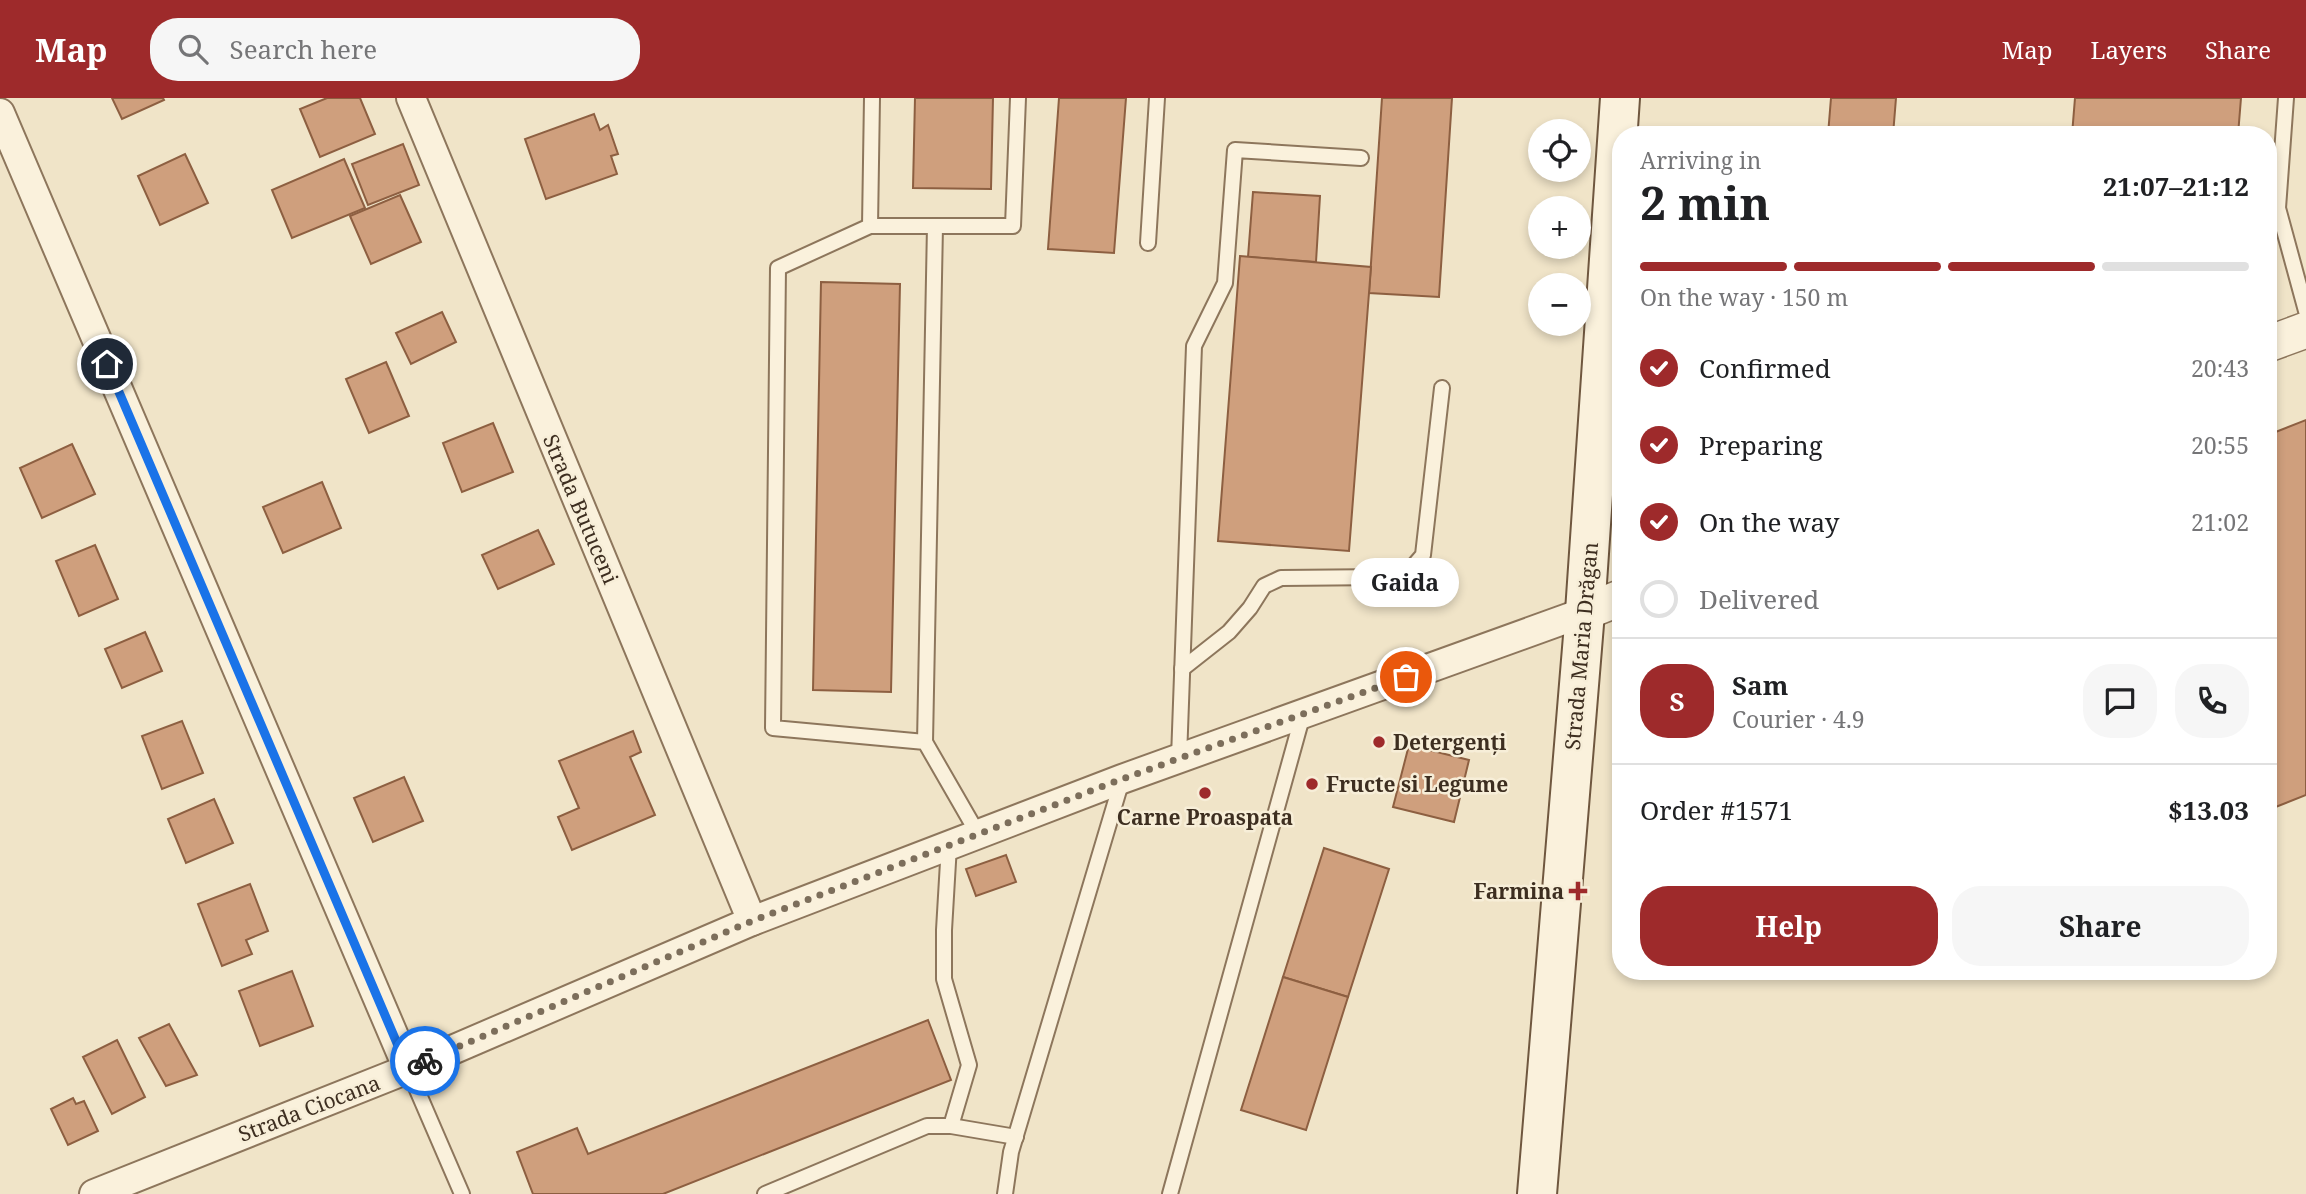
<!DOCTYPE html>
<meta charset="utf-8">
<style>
body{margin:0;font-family:"Noto Serif",serif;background:#f6f6f6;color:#202124;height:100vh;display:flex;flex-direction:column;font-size:26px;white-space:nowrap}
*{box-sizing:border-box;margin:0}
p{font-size:23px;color:#757577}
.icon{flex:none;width:38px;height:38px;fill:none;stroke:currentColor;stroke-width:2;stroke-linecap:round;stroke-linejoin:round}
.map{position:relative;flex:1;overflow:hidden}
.side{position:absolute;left:1612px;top:28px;width:665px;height:854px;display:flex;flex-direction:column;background:#fff;border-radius:28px;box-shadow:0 4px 10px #0003}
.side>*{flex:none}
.tools{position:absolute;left:1528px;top:21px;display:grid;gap:14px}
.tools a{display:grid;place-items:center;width:63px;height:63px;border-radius:50%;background:#fff;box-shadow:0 4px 10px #0003;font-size:35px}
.pin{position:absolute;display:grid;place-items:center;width:60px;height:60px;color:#fff;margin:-30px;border:4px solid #fff;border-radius:50%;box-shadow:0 2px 7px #0007}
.courier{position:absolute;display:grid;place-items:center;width:70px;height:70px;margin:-35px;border:5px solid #1a73e8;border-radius:50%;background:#fff;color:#222;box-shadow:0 2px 9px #0007}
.bubble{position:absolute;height:49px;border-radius:24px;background:#fff;box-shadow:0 4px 10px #0003;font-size:23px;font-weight:700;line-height:49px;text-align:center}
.summary em{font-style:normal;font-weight:700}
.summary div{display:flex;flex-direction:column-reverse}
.summary{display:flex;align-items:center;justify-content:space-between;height:119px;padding:0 28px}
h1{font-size:46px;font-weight:700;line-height:52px}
.bar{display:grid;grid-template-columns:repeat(4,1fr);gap:10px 7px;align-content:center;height:84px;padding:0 28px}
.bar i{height:9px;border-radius:5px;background:#e0e0e0}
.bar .active{background:#9e2a2b}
.bar p{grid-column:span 4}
.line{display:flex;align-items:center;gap:18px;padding:0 28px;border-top:2px solid #e0e0e0}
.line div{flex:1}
.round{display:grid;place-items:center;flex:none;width:74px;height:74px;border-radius:28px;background:#f6f6f6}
ol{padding:0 28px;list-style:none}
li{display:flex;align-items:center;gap:21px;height:77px}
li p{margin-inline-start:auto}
li .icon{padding:7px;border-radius:50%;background:#9e2a2b;color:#fff;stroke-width:4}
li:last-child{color:#757577}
li i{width:38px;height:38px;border:4px solid #e0e0e0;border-radius:50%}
.action{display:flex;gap:14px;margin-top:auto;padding:14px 28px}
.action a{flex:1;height:80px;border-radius:28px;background:#9e2a2b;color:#fff;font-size:28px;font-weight:700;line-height:80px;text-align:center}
.action a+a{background:#f6f6f6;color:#202124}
header{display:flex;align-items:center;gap:42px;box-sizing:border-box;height:98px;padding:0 35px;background:#9e2a2b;color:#fff}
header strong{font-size:33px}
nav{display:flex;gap:38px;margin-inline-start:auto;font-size:24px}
.search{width:490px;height:63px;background:#f6f6f6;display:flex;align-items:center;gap:18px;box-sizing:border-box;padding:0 24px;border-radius:28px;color:#757577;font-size:26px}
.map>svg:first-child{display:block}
.building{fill:#cf9f7d;stroke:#8d5f41;stroke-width:2}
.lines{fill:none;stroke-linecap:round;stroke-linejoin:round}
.service-casing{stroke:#8d765c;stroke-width:18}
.minor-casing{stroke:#8d765c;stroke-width:32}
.tertiary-casing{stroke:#8d765c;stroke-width:38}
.secondary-casing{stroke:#6f573f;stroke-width:42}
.service{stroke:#faf1dc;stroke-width:14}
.minor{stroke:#faf1dc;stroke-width:28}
.tertiary{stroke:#faf1dc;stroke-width:35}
.secondary{stroke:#faf1dc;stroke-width:38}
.done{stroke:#7c6e5b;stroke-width:7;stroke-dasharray:0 12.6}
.route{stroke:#1a73e8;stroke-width:9}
.poi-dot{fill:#9e2a2b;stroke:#f7eed8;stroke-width:2.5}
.labels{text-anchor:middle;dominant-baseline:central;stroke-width:5;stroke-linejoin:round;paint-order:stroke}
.street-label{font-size:21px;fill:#3d2e20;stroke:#f7eed8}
.poi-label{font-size:21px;font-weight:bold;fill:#3d2e20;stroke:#f7eed8;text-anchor:start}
</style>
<header>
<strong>Map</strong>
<div class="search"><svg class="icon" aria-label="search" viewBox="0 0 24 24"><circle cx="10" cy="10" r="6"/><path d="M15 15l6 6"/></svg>Search here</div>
<nav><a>Map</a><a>Layers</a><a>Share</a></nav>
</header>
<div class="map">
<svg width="2306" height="1096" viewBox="0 0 2306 1096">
<rect width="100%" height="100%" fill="#f0e4c8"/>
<g class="building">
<polygon points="112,0 163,0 164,2 122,21"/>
<polygon points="327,0 360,0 375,36 320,59 300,11"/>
<polygon points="915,0 993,0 991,91 913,90"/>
<polygon points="1059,0 1126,0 1114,155 1048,151"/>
<polygon points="1382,0 1452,0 1439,199 1369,195"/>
<polygon points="1831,0 1896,0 1893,37 1828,37"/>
<polygon points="2075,0 2241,0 2238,37 2072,37"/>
<polygon points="594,16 600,32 608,27 618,56 611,58 617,76 546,101 525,41"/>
<polygon points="403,46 419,87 368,107 352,66"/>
<polygon points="185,56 208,105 160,127 138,78"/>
<polygon points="344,61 365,110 292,140 272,92"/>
<polygon points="1253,94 1320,98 1316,164 1248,159"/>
<polygon points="400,97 421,144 371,166 350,118"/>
<polygon points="1240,158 1371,169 1349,453 1218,443"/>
<polygon points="821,184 900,186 891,594 813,592"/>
<polygon points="442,214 456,244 411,266 396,235"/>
<polygon points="386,264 409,318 369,335 346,281"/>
<polygon points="2306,322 2306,697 2268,712 2268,337"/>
<polygon points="493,325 513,374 462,394 443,345"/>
<polygon points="72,346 95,396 42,420 20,370"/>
<polygon points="322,384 341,430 283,455 263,409"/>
<polygon points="538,432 554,466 498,491 482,457"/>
<polygon points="95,447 118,501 79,518 56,463"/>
<polygon points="145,534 162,573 122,590 105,551"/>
<polygon points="182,623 203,675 162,691 142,638"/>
<polygon points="633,633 641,654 630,659 655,717 572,752 558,719 579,710 559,663"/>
<polygon points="1409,647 1469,662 1454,724 1393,709"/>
<polygon points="404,679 423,723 373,744 354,700"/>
<polygon points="214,701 233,745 186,765 168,721"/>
<polygon points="1324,750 1389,771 1348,899 1283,879"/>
<polygon points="1006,757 1016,784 976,798 966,771"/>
<polygon points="250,786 268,833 246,842 252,856 222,868 198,806"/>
<polygon points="292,873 313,928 260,948 239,893"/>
<polygon points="1283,879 1348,899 1306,1032 1241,1012"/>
<polygon points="928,922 951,982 663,1096 533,1096 517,1054 577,1030 588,1056"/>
<polygon points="169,926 197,977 166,988 139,940"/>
<polygon points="117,942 145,999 112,1016 83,959"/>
<polygon points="73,1000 76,1006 84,1003 98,1033 68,1047 51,1011"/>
</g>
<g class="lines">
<defs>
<g id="service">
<polyline points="872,0 870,128 778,170 773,630 925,644 978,736"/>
<polyline points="2286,0 2278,110 2306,213"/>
<polyline points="870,128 1013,128 1018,0"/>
<polyline points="1148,145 1157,0"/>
<polyline points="1182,571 1229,534 1250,510 1264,488 1281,480 1385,479 1410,472 1423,457 1442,290"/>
<polyline points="925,644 935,128"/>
<polyline points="1179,660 1194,248 1225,185 1235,52 1361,60"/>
<polyline points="949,747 944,832 944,881 969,967 951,1028"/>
<polyline points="408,971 462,1096"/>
<polyline points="765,1096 927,1028 951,1028 1016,1039"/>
<polyline points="1005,1096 1011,1054 1122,682"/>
<polyline points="1170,1096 1303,616"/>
</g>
<g id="minor">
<polyline points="411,0 752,823"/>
<polyline points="0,15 408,971"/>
<polyline points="94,1096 408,971 752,823 1122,681 1585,514"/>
</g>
<g id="tertiary">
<polyline points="2268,246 2306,232"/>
<polyline points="1585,514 1620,500"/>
</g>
<polyline id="secondary" points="1537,1096 1585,514 1620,0"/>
</defs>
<use href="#service" class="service-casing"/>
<use href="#minor" class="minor-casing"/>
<use href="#tertiary" class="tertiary-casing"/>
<use href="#secondary" class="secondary-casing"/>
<use href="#service" class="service"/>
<use href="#minor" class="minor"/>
<use href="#tertiary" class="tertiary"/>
<use href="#secondary" class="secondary"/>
</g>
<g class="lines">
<polyline class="done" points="425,963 752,823 1122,681 1406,579"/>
<polyline class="route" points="107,266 408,971 425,963"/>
</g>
<g class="poi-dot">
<circle cx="1379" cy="644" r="7"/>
<circle cx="1312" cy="686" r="7"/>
<circle cx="1205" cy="695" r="7"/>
<path d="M1574.5 782.5h7v7h7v7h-7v7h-7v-7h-7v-7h7z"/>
</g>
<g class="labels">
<g class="street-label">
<text transform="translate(581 411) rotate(67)">Strada Butuceni</text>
<text transform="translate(1581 548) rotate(-85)">Strada Maria Drăgan</text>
<text transform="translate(309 1010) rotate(-21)">Strada Ciocana</text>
</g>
<g class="poi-label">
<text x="1393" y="644">Detergenți</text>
<text x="1326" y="686">Fructe si Legume</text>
<text x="1205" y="719" text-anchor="middle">Carne Proaspata</text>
<text x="1564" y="793" text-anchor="end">Farmina</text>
</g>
</g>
</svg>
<div class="tools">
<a><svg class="icon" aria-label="locate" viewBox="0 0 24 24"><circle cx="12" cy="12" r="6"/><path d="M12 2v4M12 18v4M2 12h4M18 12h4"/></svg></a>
<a>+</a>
<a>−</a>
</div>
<div class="pin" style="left:1406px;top:579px;background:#ea580c"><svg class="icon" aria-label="bag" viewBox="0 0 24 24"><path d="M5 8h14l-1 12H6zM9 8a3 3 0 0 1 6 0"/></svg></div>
<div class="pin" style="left:107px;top:266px;background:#1f2937"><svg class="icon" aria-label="home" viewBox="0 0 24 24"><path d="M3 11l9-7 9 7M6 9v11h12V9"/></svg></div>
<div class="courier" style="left:425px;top:963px"><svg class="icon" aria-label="bike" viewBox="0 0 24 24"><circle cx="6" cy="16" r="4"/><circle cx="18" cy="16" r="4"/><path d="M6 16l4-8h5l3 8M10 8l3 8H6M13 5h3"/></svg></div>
<div class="bubble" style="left:1351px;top:460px;width:108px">Gaida</div>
<section class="side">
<div class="summary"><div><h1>2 min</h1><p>Arriving in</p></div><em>21:07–21:12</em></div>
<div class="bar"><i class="active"></i><i class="active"></i><i class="active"></i><i></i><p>On the way · 150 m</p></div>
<ol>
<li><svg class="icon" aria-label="check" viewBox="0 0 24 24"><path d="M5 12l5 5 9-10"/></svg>Confirmed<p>20:43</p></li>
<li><svg class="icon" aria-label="check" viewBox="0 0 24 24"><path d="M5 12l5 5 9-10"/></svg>Preparing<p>20:55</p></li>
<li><svg class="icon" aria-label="check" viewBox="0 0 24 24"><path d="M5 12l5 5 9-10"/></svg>On the way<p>21:02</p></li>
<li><i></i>Delivered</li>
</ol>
<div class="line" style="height:126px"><b class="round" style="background:#9e2a2b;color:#fff">S</b><div><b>Sam</b><p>Courier · 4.9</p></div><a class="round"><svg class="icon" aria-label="chat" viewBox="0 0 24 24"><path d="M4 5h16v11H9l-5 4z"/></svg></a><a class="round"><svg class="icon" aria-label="phone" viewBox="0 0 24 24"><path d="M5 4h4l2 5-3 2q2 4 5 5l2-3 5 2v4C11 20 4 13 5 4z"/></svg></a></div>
<div class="line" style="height:91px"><div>Order #1571</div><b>$13.03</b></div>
<div class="action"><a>Help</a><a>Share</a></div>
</section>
</div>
